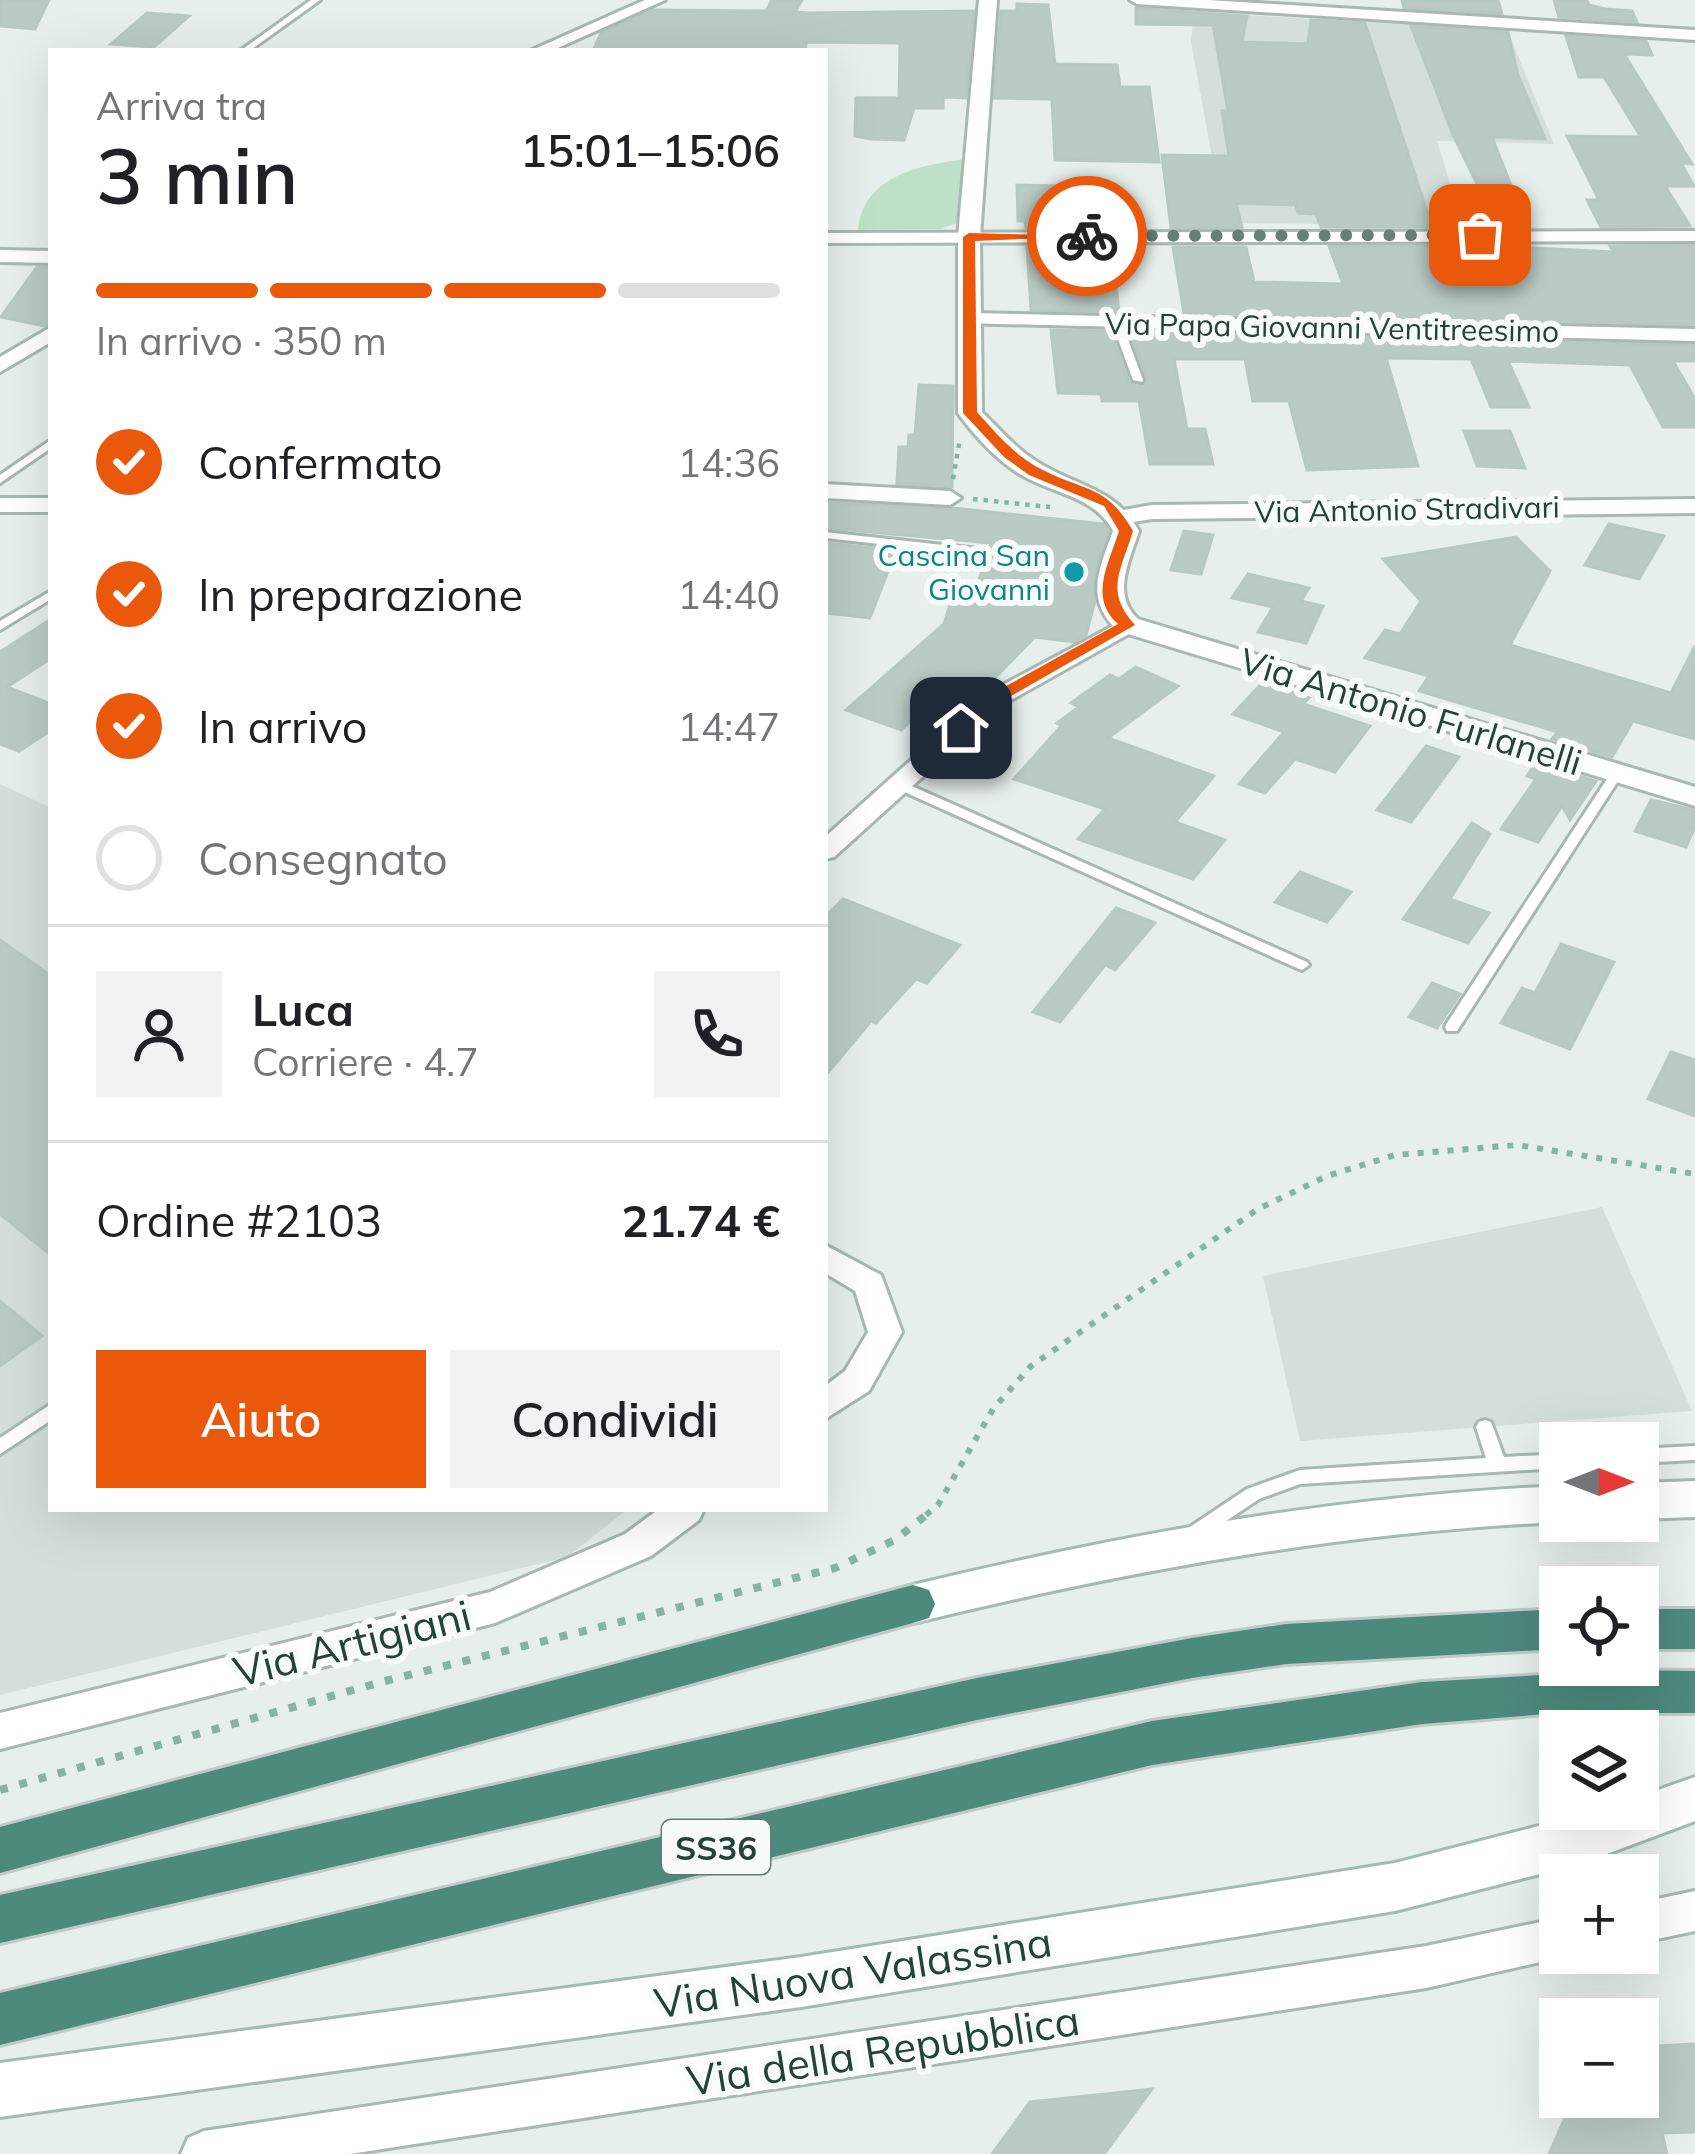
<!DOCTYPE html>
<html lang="it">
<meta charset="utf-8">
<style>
body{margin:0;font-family:Mulish,sans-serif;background:#f2f2f2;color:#202124;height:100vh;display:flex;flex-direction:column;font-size:45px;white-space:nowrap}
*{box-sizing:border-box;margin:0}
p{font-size:39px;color:#757577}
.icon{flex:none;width:66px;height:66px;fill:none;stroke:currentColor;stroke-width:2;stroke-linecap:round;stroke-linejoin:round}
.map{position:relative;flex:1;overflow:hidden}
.sheet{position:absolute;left:48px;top:48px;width:780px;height:1464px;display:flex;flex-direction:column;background:#fff;border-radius:0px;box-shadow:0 12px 48px #0002}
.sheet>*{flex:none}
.needle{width:78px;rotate:90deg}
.buttons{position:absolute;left:1539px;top:1422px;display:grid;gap:24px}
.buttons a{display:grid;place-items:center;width:120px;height:120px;border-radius:0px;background:#fff;box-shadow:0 12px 48px #0002;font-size:60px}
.pin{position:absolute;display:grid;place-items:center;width:102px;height:102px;color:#fff;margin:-51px;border-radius:24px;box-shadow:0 6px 18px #0006}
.courier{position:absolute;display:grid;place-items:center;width:120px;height:120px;margin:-60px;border:9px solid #ea580c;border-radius:50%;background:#fff;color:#222;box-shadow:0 3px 15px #0007}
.summary em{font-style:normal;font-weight:600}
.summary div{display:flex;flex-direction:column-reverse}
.summary{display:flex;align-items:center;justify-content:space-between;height:204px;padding:0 48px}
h1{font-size:78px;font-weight:600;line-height:90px}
.bar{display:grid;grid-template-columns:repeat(4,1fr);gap:18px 12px;align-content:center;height:144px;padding:0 48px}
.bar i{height:15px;border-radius:9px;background:#e0e0e0}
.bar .on{background:#ea580c}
.bar p{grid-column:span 4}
.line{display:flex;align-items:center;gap:30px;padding:0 48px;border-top:3px solid #e0e0e0}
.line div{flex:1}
.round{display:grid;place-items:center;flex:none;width:126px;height:126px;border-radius:0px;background:#f2f2f2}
ol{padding:0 48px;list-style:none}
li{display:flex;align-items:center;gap:36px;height:132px}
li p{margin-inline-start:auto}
li .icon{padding:12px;border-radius:50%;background:#ea580c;color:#fff;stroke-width:4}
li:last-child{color:#757577}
li i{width:66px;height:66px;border:6px solid #e0e0e0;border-radius:50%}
.cta{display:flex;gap:24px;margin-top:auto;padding:24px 48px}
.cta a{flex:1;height:138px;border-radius:0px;background:#ea580c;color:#fff;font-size:48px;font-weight:600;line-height:138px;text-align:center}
.cta a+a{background:#f2f2f2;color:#202124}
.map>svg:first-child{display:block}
.built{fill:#d4dfda}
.green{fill:#bfe0c8}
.building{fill:#bbcac4;stroke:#b8c9c2;stroke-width:3}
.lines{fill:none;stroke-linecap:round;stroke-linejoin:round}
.service-casing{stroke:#a8b8b2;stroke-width:6}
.minor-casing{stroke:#a8b8b2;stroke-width:6}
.tertiary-casing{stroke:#a8b8b2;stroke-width:6}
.secondary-casing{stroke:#a4bbb3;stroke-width:6}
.trunk-casing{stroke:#c2cac8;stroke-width:6}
.path-far2{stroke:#86b3a5;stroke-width:4.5;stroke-dasharray:4.5 6;stroke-linecap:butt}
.path-far1{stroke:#86b3a5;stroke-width:6;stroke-dasharray:6 9;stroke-linecap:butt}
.path{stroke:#86b3a5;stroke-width:8;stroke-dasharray:8 12;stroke-linecap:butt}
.service{fill:#fff;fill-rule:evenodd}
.minor{fill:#fff;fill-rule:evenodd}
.tertiary{fill:#fff;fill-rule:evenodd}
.secondary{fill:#fff;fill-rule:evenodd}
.trunk{fill:#4c8a7c;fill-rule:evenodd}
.route{fill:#ea580c}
.done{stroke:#687f78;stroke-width:12;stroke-dasharray:0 21.6}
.culture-dot{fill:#0f9aa8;stroke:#f7fbf9;stroke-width:4.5}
.labels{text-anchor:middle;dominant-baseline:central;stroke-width:12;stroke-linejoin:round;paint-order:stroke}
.far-street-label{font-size:30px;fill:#24423a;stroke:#f7fbf9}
.far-culture-label{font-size:30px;fill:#0d838f;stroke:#f7fbf9;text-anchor:end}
.shield{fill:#f7fbf9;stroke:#637a73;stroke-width:3}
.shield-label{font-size:33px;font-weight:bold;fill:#24423a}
.street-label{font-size:36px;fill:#24423a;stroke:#f7fbf9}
.near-street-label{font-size:42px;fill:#24423a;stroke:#f7fbf9}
</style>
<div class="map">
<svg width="1695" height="2154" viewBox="0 0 1695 2154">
<rect width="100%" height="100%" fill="#e6efeb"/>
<g class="built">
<polygon points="1204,13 1507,29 1554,144 1437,141 1463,225 1224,223 1191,42 1193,21"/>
<polygon points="0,784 51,808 51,1509 628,1509 567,1557 0,1695"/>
<polygon points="1602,1207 1692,1411 1300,1441 1263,1276"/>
</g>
<path class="green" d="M964 159 960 222 941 229 858 230C863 176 918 166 964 159Z"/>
<g class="building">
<polygon points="0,0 49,0 35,29 0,26"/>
<polygon points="772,0 802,0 795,12 808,13 974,11 966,98 943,97 943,108 914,108 904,140 871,139 855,136 856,98 899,98 900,43 806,42 805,51 593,51 601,33 653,10 766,11"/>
<polygon points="1402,0 1498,0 1502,14 1404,8"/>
<polygon points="1554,0 1587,0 1589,5 1605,9 1632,11 1637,22 1559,17"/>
<polygon points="1017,4 1048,5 1055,64 1117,65 1120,87 1149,87 1159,162 1055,160 1052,99 994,98 1001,11 1017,11"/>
<polygon points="1136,8 1247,16 1242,42 1308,44 1311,20 1365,23 1432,227 1321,227 1316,214 1298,213 1296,205 1236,203 1242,228 1171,228 1162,155 1229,156 1222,111 1228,111 1213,25 1136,24"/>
<polygon points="147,13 189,16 154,47 111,44"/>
<polygon points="1411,26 1508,32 1518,75 1545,139 1492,137 1512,188 1479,188 1453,135"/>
<polygon points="1566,36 1646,41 1652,55 1624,54 1692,164 1681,163 1694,186 1665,186 1690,226 1601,227 1587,200 1599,200 1567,136 1641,137 1604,77 1579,77"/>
<polygon points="1017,185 1056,186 1059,228 1026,228 1025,221 1018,221"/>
<polygon points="1476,197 1508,198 1520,227 1487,227"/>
<polygon points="1695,245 1695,325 1184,313 1173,247 1246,247 1254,282 1343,284 1329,246 1438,246 1439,251 1497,252 1495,246 1614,252 1610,246"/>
<polygon points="1027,247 1112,249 1119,312 1031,310"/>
<polygon points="37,267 51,267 51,323 44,326 1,317"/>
<polygon points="1051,330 1110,331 1129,382 1141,386 1147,378 1130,332 1695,345 1695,361 1673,361 1695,399 1695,427 1663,427 1630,365 1508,361 1529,407 1491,407 1471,359 1386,358 1418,466 1307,470 1289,401 1253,401 1245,359 1174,359 1187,429 1205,429 1213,464 1150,464 1139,401 1102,401 1101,394 1058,393"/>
<polygon points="919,385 953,386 952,487 897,484 899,447 908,447 909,435 915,435"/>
<polygon points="1464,431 1510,431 1525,468 1477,466"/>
<polygon points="826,503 953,508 1103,524 1108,532 1095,570 1095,601 1086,635 1074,642 1035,637 979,694 966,689 957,698 941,693 901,730 846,710 944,624 952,598 972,601 991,543 825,528"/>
<polygon points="1609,524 1664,536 1639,579 1585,565"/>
<polygon points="1184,531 1213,535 1201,574 1171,570"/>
<polygon points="1516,537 1550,571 1510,645 1671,693 1695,646 1695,739 1633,721 1612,757 1552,739 1558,732 1419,691 1429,676 1365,658 1385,630 1400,634 1421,601 1383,559"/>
<polygon points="825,543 896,550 870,618 825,613"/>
<polygon points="1248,574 1309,588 1301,601 1323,606 1306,643 1258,632 1273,607 1232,598"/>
<polygon points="51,619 51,658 7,687 51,704 51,730 19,751 0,744 0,652"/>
<polygon points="1136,667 1178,686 1108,738 1214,776 1175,822 1225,840 1193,879 1078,839 1105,809 1014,779 1062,725 1057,723 1079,707 1071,703 1110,675 1119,679"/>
<polygon points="1263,682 1309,698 1303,704 1370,726 1335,772 1295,759 1265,793 1239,784 1284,732 1233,714"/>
<polygon points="1426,746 1459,757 1411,822 1377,810"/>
<polygon points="1536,763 1596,781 1570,820 1562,806 1538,842 1501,829 1536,779 1527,776"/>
<polygon points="1651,800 1695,810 1695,827 1686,847 1635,831"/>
<polygon points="1472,823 1490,834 1450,899 1489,913 1468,943 1403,919"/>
<polygon points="1300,872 1351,892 1327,922 1275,902"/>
<polygon points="843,899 960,945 927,983 916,979 876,1023 871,1021 825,1076 825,917"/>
<polygon points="1116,908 1155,923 1115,970 1105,965 1060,1022 1033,1012"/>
<polygon points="0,940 51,976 51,1255 0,1214"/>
<polygon points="1561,944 1614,962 1570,1049 1501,1023 1522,988 1535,993"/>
<polygon points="1432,983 1460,994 1437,1028 1409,1017"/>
<polygon points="1671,1052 1695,1060 1695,1116 1648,1099"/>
<polygon points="0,1301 42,1336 0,1366"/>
<polygon points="1695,2044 1695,2132 1662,2133 1667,2154 1549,2154 1569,2109 1565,2097 1638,2097 1638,2047"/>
<polygon points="1152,2089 1104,2154 992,2154 1030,2102"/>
</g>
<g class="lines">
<defs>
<g id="service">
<polygon points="311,0 320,0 249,51 240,51"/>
<polygon points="1117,320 1122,323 1143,380 1142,382 1133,380 1112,323"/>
<polygon points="51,440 51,448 0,483 0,475"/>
<polygon points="825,532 979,549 985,552 979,555 825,538"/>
<polygon points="51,591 51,599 0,630 0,621"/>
<polygon points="1617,769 1623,773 1457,1031 1447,1031 1445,1027 1447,1023 1611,773"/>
<polygon points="896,779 1307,962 1309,965 1302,970 1297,968 891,786 890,783 891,780"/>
<polygon points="51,1404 51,1420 0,1454 0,1438"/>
<polygon points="1485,1420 1491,1422 1504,1457 1560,1454 1560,1468 1300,1484 1259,1499 1196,1541 1190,1544 1184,1541 1181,1536 1184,1531 1247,1489 1300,1470 1486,1458 1476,1427 1479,1422"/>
<polygon points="1695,1446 1695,1460 1638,1463 1638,1449"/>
</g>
<g id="minor">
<polygon points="645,0 665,0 551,51 530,51"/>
<polygon points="1130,0 1208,0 1695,30 1695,40 1137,4"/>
<polygon points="1695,231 1695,241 825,243 825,233"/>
<polygon points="0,250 51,251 51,263 0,262"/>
<polygon points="968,313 1695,329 1695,341 961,323 961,315"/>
<polygon points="51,327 51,342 0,372 0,357"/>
<polygon points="825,484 950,491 961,498 950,505 825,498"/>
<rect x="0" y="498" width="51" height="14"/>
<polygon points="1695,499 1695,513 1152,519 1120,524 1109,517 1112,512 1152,505"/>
<polygon points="1128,618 1140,625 1136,630 1002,705 834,857 825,859 825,837 984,695"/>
<polygon points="825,1245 881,1275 902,1332 869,1391 825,1419 825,1386 845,1371 868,1332 855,1291 825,1273"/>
<polygon points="659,1509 704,1509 699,1520 651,1556 495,1623 0,1749 0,1713 490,1592 625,1534"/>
<polygon points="1695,1891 1695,1931 1638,1943 1638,1903"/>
<polygon points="1560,1918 1560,1953 1575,1954 1426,1988 350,2154 181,2154 188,2138 204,2131 1426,1946"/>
</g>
<path id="tertiary" d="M979 0H997L980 237 982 412C1000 430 1017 450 1039 463 1078 487 1115 488 1139 531 1130 560 1111 594 1138 619L1695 787V806L1118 631C1084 600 1099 569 1113 531 1093 494 1051 494 1018 473 995 458 974 435 958 413V237Z"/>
<g id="secondary">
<polygon points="1695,1481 1695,1517 1638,1519 1638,1483"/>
<path d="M1560 1486V1522C1340 1532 1127 1571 913 1623L897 1618 891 1604 897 1590 913 1585C1127 1533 1340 1496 1560 1486Z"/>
<polygon points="1695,1777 1695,1821 1583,1863 1395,1911 801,2007 0,2117 0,2063 801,1957 1395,1863 1605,1809 1638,1809 1638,1797"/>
</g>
<g id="trunk">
<polygon points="913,1585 929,1590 935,1604 929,1618 913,1623 0,1873 0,1827"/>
<polygon points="1560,1609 1560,1649 1286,1664 1192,1678 977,1720 0,1943 0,1895 977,1678 1192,1638 1286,1624"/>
<rect x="1638" y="1609" width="57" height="40"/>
<polygon points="1627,1670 1695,1671 1695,1713 1559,1713 1422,1724 1152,1765 0,2045 0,1993 1152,1721 1422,1682"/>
</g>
</defs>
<use href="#service" class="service-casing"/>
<use href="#minor" class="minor-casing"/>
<use href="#tertiary" class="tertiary-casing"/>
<use href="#secondary" class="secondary-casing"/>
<use href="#trunk" class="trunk-casing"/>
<g class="path-far2">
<polyline points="953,479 960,439"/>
<polyline points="973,499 1050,507"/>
</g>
<polyline class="path-far1" points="926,1515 938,1505 993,1409 1031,1366 1258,1209 1327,1176 1395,1155 1518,1145 1695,1174"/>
<polyline class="path" points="0,1790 385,1681 835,1568 895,1540 930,1512"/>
<use href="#service" class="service"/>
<use href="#minor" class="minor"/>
<use href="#tertiary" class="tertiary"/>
<use href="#secondary" class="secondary"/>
<use href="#trunk" class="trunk"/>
</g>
<path class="route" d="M969 233 1093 236 975 241 977 412C996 433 1015 456 1041 469 1085 492 1106 484 1133 531 1121 571 1104 591 1135 625L999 703 961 732 953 728 955 724 988 696 1118 624C1088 598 1109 563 1119 531L1104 506 1029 475 1004 457 963 413V237Z"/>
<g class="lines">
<polyline class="done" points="1087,236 1480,235"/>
</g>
<circle class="culture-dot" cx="1074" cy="572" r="12"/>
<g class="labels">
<g class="far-street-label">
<text transform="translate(1332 327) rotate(1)">Via Papa Giovanni Ventitreesimo</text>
<text transform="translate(1407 509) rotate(-1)">Via Antonio Stradivari</text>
</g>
<g class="far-culture-label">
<text x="1050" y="555">Cascina San<tspan x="1050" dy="34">Giovanni</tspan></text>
</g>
<rect class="shield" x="662" y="1820" width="108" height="54" rx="9"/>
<g class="shield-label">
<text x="716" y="1847">SS36</text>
</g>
<g class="street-label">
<text transform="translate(1411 711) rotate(17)">Via Antonio Furlanelli</text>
</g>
<g class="near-street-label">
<text transform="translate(352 1643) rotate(-14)">Via Artigiani</text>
<text transform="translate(853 1972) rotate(-9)">Via Nuova Valassina</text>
<text transform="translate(883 2050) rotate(-9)">Via della Repubblica</text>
</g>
</g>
</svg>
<div class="buttons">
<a><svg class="needle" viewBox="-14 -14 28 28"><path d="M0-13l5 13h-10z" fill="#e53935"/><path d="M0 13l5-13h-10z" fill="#757577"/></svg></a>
<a><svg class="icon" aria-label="locate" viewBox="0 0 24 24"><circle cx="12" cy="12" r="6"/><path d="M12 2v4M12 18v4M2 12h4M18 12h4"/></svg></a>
<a><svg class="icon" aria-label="layers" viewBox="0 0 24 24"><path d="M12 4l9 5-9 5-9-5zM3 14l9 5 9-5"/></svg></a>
<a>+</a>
<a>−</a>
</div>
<div class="pin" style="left:1480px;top:235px;background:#ea580c"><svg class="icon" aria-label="bag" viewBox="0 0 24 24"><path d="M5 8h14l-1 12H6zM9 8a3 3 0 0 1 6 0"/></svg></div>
<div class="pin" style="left:961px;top:728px;background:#1f2937"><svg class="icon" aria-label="home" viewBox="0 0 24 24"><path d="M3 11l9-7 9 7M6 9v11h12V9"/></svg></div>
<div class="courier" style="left:1087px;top:236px"><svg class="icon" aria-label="bike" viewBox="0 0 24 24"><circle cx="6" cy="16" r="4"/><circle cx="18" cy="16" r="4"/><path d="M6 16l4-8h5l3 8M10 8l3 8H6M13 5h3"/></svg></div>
<section class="sheet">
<div class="summary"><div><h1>3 min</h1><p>Arriva tra</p></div><em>15:01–15:06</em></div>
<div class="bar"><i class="on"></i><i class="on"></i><i class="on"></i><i></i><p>In arrivo · 350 m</p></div>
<ol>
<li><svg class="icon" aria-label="check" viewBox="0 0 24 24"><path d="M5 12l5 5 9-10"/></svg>Confermato<p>14:36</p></li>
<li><svg class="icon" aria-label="check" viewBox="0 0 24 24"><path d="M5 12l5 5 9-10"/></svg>In preparazione<p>14:40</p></li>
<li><svg class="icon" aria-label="check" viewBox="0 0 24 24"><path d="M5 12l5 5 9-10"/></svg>In arrivo<p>14:47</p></li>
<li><i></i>Consegnato</li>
</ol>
<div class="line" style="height:216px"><a class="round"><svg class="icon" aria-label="person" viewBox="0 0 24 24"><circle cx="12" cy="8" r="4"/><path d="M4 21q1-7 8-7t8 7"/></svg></a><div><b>Luca</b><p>Corriere · 4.7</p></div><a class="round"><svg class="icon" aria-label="phone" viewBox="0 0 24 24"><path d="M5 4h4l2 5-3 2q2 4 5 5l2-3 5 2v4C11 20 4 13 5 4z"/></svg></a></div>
<div class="line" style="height:156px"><div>Ordine #2103</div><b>21.74 €</b></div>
<div class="cta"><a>Aiuto</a><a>Condividi</a></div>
</section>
</div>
